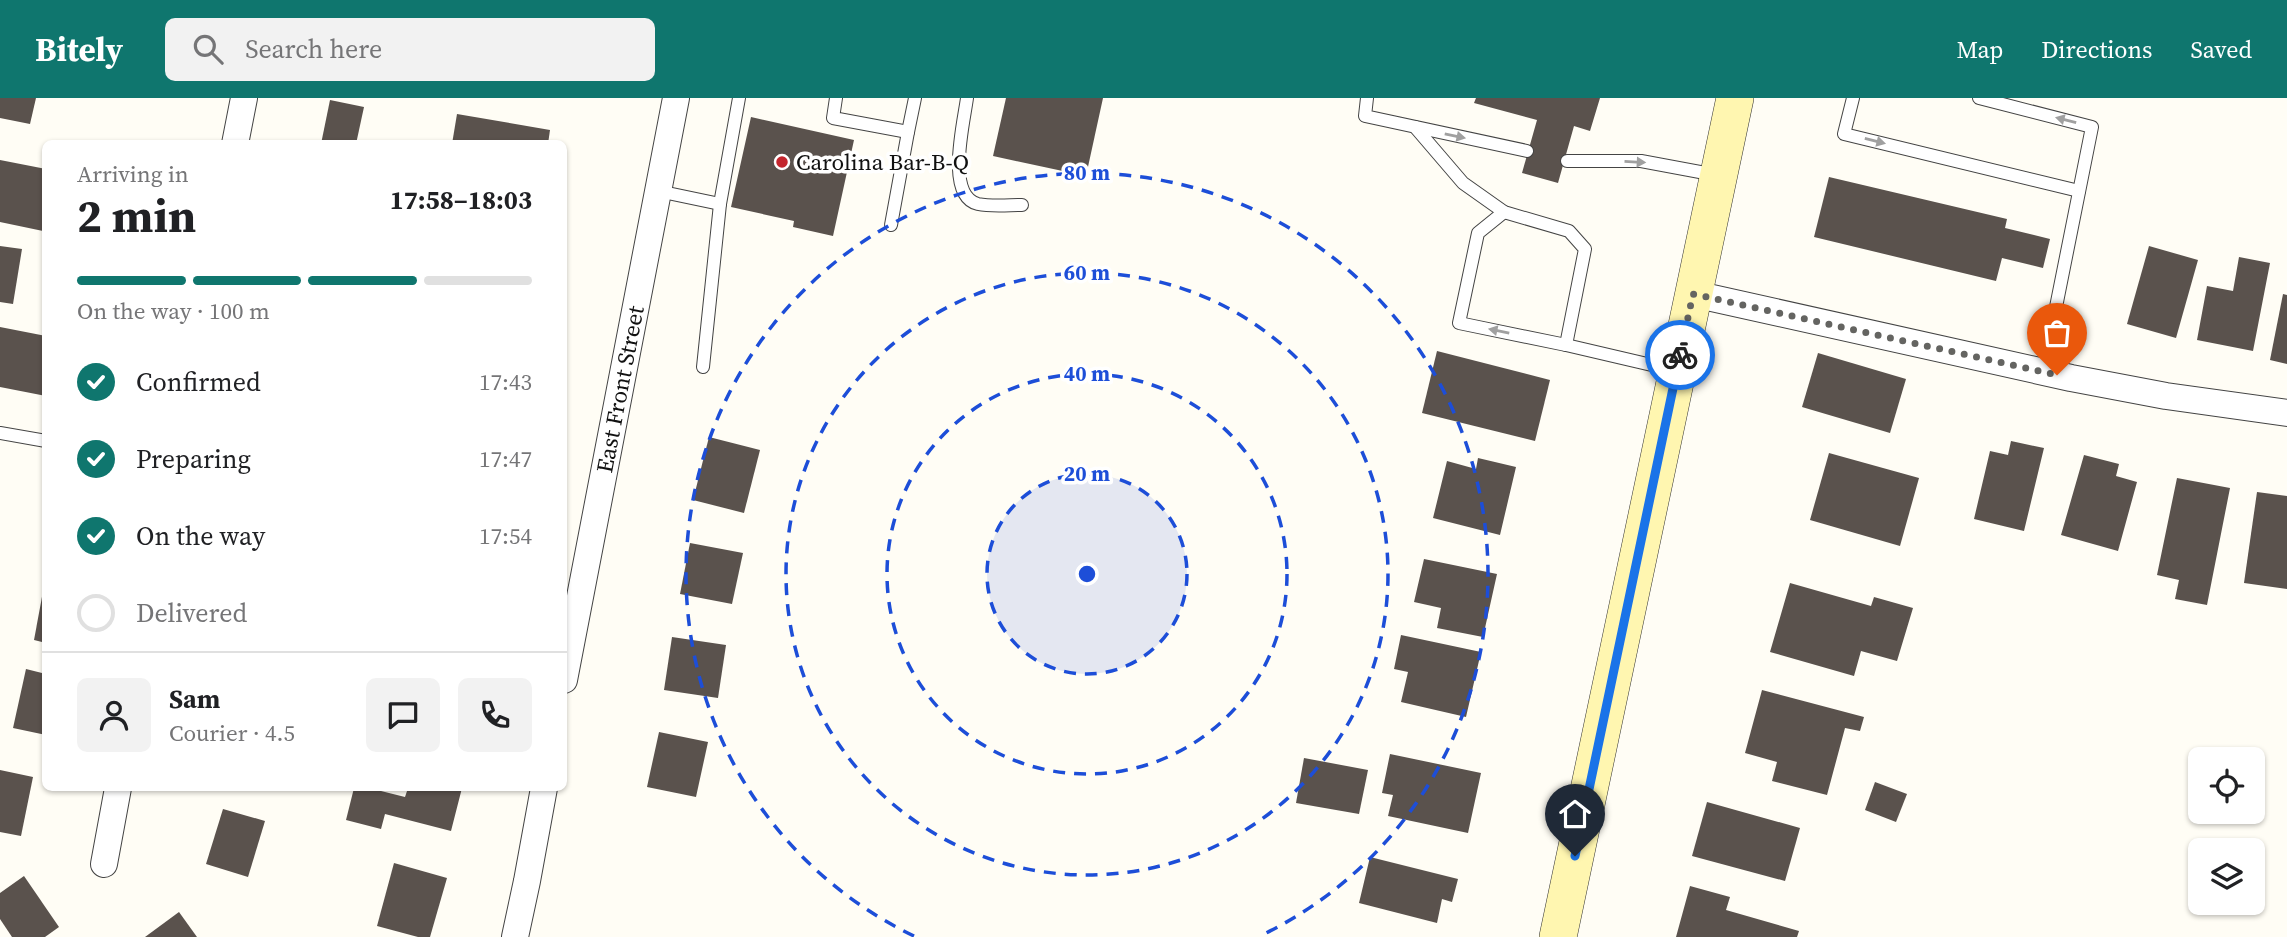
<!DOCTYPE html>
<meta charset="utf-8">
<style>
body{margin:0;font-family:"Source Serif 4",serif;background:#f2f2f2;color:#202124;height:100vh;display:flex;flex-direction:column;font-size:26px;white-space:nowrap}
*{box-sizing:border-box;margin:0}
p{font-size:23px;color:#757577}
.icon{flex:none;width:38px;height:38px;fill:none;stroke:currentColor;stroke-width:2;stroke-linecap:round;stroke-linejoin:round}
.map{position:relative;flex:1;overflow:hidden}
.drawer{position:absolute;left:42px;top:42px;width:525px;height:651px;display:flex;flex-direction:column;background:#fff;border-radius:10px;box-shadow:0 2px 5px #0004}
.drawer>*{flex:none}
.controls{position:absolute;left:2188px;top:649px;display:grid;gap:14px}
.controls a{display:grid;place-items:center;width:77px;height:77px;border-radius:10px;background:#fff;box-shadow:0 2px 5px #0004;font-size:35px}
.pin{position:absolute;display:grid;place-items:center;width:60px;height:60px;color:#fff;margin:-72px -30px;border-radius:50% 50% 50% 0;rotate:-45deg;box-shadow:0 0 7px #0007}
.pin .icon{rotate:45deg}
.courier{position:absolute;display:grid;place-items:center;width:70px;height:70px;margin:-35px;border:5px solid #1a73e8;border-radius:50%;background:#fff;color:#222;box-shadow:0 2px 9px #0007}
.overview em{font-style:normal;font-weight:700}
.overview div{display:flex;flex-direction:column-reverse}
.overview{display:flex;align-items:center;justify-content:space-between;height:119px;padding:0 35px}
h1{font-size:46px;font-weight:700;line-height:52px}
.bar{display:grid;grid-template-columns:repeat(4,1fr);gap:10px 7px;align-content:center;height:84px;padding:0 35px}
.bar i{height:9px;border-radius:5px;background:#e0e0e0}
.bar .selected{background:#0f766e}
.bar p{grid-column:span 4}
.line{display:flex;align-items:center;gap:18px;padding:0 35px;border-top:2px solid #e0e0e0}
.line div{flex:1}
.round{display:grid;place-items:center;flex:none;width:74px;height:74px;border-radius:10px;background:#f2f2f2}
ol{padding:0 35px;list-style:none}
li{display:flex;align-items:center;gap:21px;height:77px}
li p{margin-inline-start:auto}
li .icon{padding:7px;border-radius:50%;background:#0f766e;color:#fff;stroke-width:4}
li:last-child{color:#757577}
li i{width:38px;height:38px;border:4px solid #e0e0e0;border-radius:50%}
header{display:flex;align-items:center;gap:42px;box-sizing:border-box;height:98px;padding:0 35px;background:#0f766e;color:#fff}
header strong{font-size:33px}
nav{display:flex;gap:38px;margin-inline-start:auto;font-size:24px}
.search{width:490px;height:63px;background:#f2f2f2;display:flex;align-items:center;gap:18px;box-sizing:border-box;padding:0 24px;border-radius:10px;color:#757577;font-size:26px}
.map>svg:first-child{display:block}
.building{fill:#5a524d}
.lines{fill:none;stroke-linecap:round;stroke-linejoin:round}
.service-casing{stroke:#444;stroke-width:14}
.minor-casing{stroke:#444;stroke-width:28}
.secondary-casing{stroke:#333;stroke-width:38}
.service{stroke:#fff;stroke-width:12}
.minor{stroke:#fff;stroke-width:26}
.secondary{stroke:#fff6b0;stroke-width:37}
.oneway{fill:#a0a0a0}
.done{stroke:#646461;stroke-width:7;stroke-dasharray:0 12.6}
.route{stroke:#1a73e8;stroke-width:9}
.ring{fill:none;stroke:#1d4ed8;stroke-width:3.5;stroke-dasharray:12 9}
.poi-dot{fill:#c4262e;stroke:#fff;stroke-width:2.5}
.labels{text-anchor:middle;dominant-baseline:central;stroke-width:7;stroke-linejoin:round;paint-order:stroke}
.poi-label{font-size:23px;fill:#111;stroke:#fff;text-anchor:start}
.street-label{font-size:23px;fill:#111;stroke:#fff}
.centre{fill:#1d4ed8;stroke:#fff;stroke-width:3.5}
.ring-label{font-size:21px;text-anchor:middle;font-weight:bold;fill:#1d4ed8;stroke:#fff;stroke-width:7;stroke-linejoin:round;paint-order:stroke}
</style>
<header>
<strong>Bitely</strong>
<div class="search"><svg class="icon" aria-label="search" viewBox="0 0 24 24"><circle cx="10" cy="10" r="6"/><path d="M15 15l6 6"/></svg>Search here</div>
<nav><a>Map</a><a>Directions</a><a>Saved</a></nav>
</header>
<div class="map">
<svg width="2287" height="839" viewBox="0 0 2287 839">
<rect width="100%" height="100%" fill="#fffdf5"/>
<g class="building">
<polygon points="0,0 36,0 30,26 0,20"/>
<polygon points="1006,0 1103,0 1086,78 993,58"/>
<polygon points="1476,0 1600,0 1590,33 1574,28 1558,85 1522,75 1537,22 1474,5"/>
<polygon points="330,2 364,9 356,46 321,46"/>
<polygon points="457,16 550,32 548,46 452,46"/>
<polygon points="751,19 854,42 833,138 793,129 794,123 731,109"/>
<polygon points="0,62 46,71 46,119 43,133 0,124"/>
<polygon points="1829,79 2007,121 2005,130 2050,141 2043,170 2002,160 1996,183 1814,139"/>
<polygon points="0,148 22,151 13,206 0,204"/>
<polygon points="2149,148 2198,162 2176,240 2127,226"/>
<polygon points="2239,159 2270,165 2253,253 2197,242 2207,188 2233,193"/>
<polygon points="2283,196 2287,197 2287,266 2270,262"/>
<polygon points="0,229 46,238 46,298 0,289"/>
<polygon points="1437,253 1550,282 1535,343 1422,315"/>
<polygon points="1818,255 1906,281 1890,335 1802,309"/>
<polygon points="709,339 760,352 744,415 693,402"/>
<polygon points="2011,343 2044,350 2024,433 1974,421 1990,353 2008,357"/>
<polygon points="1829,355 1919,380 1900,448 1810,422"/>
<polygon points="2084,357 2119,366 2116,378 2137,384 2118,453 2061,437"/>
<polygon points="1478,360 1516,369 1500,437 1433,420 1447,363 1476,371"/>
<polygon points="2177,380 2230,390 2207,507 2175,501 2179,482 2157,477"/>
<polygon points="2257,394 2287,398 2287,491 2244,485"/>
<polygon points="690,445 743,455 732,506 680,496"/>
<polygon points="1424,461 1497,476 1483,539 1437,530 1441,510 1414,504"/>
<polygon points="1790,485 1871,508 1874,499 1913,510 1897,563 1861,553 1854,578 1770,554"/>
<polygon points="44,488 46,488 46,545 34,542"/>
<polygon points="1401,537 1481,554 1466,619 1401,604 1408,574 1394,571"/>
<polygon points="672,539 726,547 718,600 664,592"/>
<polygon points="26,571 46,576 46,637 13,630"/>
<polygon points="1762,592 1864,619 1860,633 1845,630 1827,697 1772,683 1777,664 1745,655"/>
<polygon points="659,634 708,644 696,699 647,689"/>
<polygon points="1390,656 1481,675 1468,735 1388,718 1393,697 1382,695"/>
<polygon points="1304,660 1368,672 1359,716 1296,705"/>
<polygon points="0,672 33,679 21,738 0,734"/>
<polygon points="1875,684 1907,696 1896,724 1865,712"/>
<polygon points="354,690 369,690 405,699 408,690 462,690 451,733 385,716 381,731 346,722"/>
<polygon points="1707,704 1800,730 1785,783 1692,758"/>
<polygon points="223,711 265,723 248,779 206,766"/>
<polygon points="1370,759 1458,781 1452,804 1442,801 1437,825 1359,805"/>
<polygon points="394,765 447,780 430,839 418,839 377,828"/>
<polygon points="24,778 59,829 45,839 12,839 0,821 0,795"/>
<polygon points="1690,788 1730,799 1726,812 1799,833 1797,839 1676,839"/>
<polygon points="179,814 197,839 145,839"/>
</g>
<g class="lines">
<defs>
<g id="service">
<polyline points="836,0 833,20 908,34 915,0"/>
<path d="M967 0C964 24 945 98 978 106 992 109 1009 107 1022 107"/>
<polyline points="1367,0 1365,18 1527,53"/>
<polyline points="1853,0 1844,36 2079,93"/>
<polyline points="1979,0 2092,29 2043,274"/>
<polyline points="1415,29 1463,85 1504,114 1569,133 1585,151 1566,247"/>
<polyline points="1567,63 1641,63 1716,77"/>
<polyline points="658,93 720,106"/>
<polyline points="1504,114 1478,135 1459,225 1566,247 1673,272"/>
<polyline points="891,127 908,34"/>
<polyline points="703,269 720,106 739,0"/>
<polyline points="0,335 46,343"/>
</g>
<g id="minor">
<polyline points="235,46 244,0"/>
<polyline points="1694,196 2071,280 2166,298 2287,315"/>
<path id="s1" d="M564 582 676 0"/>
<polyline points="104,766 118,690"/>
<polyline points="515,839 527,783 544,690"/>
</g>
<polyline id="secondary" points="1558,839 1735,0"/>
</defs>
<use href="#service" class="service-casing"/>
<use href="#minor" class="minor-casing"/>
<use href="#secondary" class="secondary-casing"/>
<use href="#service" class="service"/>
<use href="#minor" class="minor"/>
<use href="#secondary" class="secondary"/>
</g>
<defs><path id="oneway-solid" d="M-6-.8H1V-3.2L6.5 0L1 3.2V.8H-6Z" transform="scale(1.75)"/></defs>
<g class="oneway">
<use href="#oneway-solid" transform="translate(2066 22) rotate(-166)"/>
<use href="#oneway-solid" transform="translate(1455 38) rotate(12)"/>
<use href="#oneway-solid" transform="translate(1875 43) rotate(14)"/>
<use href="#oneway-solid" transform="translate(1635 64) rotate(3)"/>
<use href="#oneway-solid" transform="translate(1499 233) rotate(-168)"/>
</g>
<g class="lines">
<polyline class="done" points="1680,257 1693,196 2057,277"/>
<polyline class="route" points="1575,758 1680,257"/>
</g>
<circle cx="1087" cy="476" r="100" fill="#1d4ed8" fill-opacity=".12"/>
<g class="ring">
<circle cx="1087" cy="476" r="100"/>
<circle cx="1087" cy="476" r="200"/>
<circle cx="1087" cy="476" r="301"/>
<path d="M914 838A401 401 0 1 1 1260 838"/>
</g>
<circle class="poi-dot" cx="782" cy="64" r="7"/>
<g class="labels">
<g class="poi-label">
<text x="796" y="64">Carolina Bar-B-Q</text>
</g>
<g class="street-label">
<text stroke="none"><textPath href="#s1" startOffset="296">East Front Street</textPath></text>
</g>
</g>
<circle cx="1087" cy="476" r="10" class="centre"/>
<g class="ring-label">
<text x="1087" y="82">80 m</text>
<text x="1087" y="182">60 m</text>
<text x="1087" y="283">40 m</text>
<text x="1087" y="383">20 m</text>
</g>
</svg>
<div class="controls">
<a><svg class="icon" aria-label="locate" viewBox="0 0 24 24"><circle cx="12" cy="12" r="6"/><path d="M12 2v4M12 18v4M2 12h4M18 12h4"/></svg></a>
<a><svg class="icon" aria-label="layers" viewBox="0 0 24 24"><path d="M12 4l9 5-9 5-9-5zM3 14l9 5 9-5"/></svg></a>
</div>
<div class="pin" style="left:2057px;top:277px;background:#ea580c"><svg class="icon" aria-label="bag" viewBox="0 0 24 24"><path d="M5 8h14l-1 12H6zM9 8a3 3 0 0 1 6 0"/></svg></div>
<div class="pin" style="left:1575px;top:758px;background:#1f2937"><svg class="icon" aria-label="home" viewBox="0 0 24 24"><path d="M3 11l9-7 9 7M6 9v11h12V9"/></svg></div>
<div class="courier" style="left:1680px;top:257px"><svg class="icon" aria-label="bike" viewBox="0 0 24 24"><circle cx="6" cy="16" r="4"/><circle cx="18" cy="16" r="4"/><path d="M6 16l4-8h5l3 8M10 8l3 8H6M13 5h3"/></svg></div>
<section class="drawer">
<div class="overview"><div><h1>2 min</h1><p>Arriving in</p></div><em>17:58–18:03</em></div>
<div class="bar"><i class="selected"></i><i class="selected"></i><i class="selected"></i><i></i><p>On the way · 100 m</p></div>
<ol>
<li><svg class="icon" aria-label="check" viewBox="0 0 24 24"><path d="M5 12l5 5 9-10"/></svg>Confirmed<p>17:43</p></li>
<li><svg class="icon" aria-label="check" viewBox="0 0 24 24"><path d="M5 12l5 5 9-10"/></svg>Preparing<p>17:47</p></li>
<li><svg class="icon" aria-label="check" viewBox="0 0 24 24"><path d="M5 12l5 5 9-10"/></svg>On the way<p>17:54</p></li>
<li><i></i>Delivered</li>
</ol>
<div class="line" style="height:126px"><a class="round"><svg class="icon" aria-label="person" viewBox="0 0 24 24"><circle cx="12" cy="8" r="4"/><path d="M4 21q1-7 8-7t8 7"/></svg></a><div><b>Sam</b><p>Courier · 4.5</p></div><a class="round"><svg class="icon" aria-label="chat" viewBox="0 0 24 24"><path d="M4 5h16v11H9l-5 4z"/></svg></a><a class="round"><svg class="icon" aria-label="phone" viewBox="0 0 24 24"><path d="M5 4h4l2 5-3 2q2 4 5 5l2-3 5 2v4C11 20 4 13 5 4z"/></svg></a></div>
</section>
</div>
